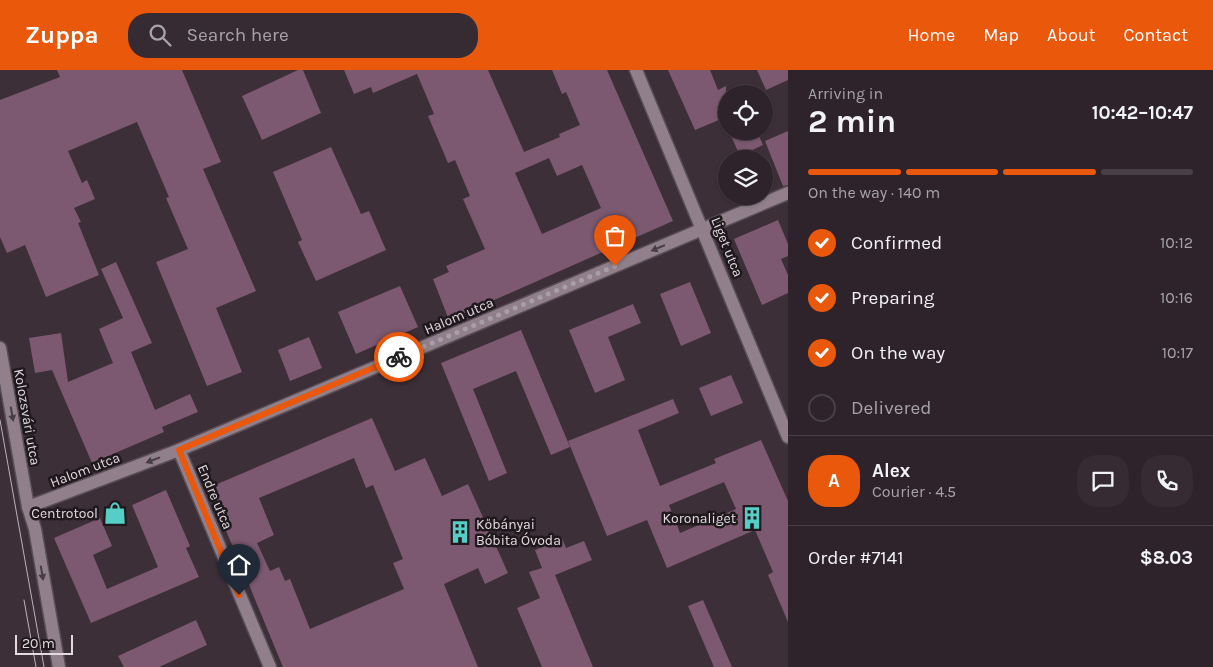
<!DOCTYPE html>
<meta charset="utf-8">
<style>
body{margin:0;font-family:Karla,sans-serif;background:#362b32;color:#f1f3f6;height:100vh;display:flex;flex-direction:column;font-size:19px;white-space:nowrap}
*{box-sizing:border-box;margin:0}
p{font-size:16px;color:#a7a4a8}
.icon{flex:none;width:28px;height:28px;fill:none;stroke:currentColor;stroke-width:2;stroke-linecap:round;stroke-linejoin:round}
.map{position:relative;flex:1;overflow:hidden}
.drawer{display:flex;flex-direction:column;background:#2e232a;width:425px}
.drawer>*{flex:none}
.tools{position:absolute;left:718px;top:15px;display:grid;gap:10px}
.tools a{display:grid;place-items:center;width:55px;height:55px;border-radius:50%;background:#2e232a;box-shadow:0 1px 4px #0004,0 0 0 1px #494047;font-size:25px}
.scale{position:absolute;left:15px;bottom:12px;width:58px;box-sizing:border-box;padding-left:5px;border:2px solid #e3dadf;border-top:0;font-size:14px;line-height:18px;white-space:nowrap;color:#e3dadf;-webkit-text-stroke:4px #1f191d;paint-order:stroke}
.pin{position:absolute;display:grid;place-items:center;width:42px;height:42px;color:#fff;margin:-51px -21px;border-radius:50% 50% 50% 0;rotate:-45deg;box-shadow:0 0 5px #0007}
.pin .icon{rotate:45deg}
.courier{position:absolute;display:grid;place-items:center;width:50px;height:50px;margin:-25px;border:4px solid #ea580c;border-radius:50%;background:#fff;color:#222;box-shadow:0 1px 6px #0007}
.overview em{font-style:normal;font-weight:700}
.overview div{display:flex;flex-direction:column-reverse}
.overview{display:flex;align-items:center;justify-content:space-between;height:85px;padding:0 20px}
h1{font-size:32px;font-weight:700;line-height:38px}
.bar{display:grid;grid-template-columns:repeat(4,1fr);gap:8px 5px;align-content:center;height:60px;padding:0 20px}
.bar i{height:6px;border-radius:4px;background:#494047}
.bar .on{background:#ea580c}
.bar p{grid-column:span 4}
.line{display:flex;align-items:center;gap:12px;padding:0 20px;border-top:1px solid #494047}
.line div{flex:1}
.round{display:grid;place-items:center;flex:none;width:52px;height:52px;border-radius:20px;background:#362b32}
ol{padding:0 20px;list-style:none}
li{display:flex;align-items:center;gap:15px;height:55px}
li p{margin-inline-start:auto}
li .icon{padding:5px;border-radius:50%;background:#ea580c;color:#fff;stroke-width:4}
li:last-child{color:#a7a4a8}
li i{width:28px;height:28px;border:2px solid #494047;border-radius:50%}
header{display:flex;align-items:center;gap:30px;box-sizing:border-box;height:70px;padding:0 25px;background:#ea580c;color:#fff}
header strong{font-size:24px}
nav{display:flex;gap:28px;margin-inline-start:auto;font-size:18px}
.search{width:350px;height:45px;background:#362b32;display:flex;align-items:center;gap:12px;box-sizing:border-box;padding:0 18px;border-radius:20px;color:#a7a4a8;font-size:19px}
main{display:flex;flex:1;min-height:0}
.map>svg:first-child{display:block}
.building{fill:#7c5970;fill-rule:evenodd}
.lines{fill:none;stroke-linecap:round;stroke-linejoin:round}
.minor-casing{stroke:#594e55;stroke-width:15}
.minor{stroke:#91808b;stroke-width:12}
.tram{stroke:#bcb2b8;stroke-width:1}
.oneway{fill:#473d44}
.done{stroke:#a99ea5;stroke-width:5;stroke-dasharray:0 9}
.route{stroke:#ea580c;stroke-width:6}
.labels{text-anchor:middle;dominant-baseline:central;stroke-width:5;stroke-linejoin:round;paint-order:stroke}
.street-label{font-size:14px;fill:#e3dadf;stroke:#1f191d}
.poi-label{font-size:14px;fill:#e3dadf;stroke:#1f191d;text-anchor:end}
</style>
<header>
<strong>Zuppa</strong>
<div class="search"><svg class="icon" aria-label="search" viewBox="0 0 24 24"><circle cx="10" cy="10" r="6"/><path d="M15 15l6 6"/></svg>Search here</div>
<nav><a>Home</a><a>Map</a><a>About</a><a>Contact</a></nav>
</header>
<main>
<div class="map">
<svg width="788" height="597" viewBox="0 0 788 597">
<rect width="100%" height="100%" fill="#3d2f38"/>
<g class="building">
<polygon points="57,0 182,0 221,92 203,99 256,221 216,238 242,302 207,316 156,192 188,179 166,128 169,127 137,52 68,81 82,113 87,110 95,129 74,138 81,152 78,153 99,205 46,227 25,175 7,183 0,167 0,30 60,7"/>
<polygon points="298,0 303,0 321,43 262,70 242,26"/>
<path d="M344 0H488L524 82 560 67 559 64 580 55 566 22 562 24 552 0H607L673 151 449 250 433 209 449 202 446 196 485 179 463 129 470 126 455 90 448 93 428 46 434 44 417 4 373 23 371 17 354 24ZM549 88 557 106 582 95 601 138 542 164 515 103Z"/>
<polygon points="668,0 710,0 718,20 726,16 726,47 695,60"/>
<polygon points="757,0 788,0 788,10 766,20"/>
<polygon points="729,61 757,61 763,75 740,86"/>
<polygon points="788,61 788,115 783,116 765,71"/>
<polygon points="331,77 361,144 369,141 386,180 316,211 298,172 302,170 273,102"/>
<polygon points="778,150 788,174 788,186 781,189 788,205 788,223 762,235 734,169"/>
<polygon points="116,192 152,273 131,282 155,340 190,324 198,342 162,357 164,362 92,393 52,300 35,303 29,268 61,263 68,312 113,293 99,259 123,248 101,199"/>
<polygon points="690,212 711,263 681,276 660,224"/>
<polygon points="400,216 418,257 356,284 338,242"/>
<polygon points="633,234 641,253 608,267 625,310 595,323 569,260"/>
<polygon points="521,260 570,377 551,385 516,301 473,319 507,403 489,411 441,293"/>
<polygon points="309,267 322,298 290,311 278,280"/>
<polygon points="731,305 743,333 711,346 699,318"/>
<path d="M673 329 679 343 638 360 660 416 716 393 714 389 761 370 788 431V552L768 505 773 502 755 460 667 498 647 450 607 466 568 371ZM724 412 736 439 680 463 669 435Z"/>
<path d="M372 348 395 401 425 388 442 426 468 414 508 503 485 514 478 498 444 514 478 597H283L247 510 252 508 240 480 235 482 208 418ZM354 388 366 418 373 415 403 489 393 493 404 519 310 559 290 509 285 511 279 497 270 501 257 473 274 465 259 428Z"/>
<polygon points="166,420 190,476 186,478 199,507 91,553 54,468 100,448 112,476 93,485 107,519 158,497 132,435"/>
<polygon points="562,468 566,478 584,471 592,490 555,505 593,597 542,597 517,538 540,528 529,502 542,498 535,480"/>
<polygon points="703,530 732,597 714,597 688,536"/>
<polygon points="196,550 207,575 159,597 124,597 118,586"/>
</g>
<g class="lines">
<defs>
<g id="minor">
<polyline points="636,0 788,367"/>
<polyline points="0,278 28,437 35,459 59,597"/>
<polyline points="179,380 270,597"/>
<polyline points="28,437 179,380 788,123"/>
</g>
</defs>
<use href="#minor" class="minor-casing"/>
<use href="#minor" class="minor"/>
<g class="tram">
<polyline points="0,350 44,597"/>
<polyline points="24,530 36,597"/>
</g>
</g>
<defs><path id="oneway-solid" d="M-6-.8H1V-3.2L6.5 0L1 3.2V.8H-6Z" transform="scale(1.25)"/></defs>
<g class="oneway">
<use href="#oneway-solid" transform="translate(658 178) rotate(157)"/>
<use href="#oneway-solid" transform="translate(12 344) rotate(80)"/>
<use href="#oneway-solid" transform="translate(153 390) rotate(159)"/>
<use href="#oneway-solid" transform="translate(42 503) rotate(80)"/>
</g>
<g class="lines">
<polyline class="done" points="399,287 615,196"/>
<polyline class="route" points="239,525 179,380 399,287"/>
</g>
<defs>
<symbol id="shop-bare" viewBox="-9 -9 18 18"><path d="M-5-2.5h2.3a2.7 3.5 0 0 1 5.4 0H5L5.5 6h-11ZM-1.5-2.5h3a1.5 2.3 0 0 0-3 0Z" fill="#55cec6" stroke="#1f191d" stroke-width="2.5" paint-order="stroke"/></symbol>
<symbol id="building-bare" viewBox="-9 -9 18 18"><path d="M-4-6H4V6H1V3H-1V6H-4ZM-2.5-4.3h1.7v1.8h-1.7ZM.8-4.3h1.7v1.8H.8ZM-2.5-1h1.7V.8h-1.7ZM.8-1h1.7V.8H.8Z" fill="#55cec6" stroke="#1f191d" stroke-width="2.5" paint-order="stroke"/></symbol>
</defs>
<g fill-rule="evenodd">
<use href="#shop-bare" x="99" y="427" width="32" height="32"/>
<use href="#building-bare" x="736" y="432" width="32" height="32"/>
<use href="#building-bare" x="444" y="446" width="32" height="32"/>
</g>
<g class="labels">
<g class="street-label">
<text transform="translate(727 177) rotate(68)">Liget utca</text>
<text transform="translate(459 246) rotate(-23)">Halom utca</text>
<text transform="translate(27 347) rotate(80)">Kolozsvári utca</text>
<text transform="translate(85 400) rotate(-21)">Halom utca</text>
<text transform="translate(215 427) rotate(67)">Endre utca</text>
</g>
<g class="poi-label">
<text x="98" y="443">Centrotool</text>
<text x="736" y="448">Koronaliget</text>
<text x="476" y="454" text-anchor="start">Kőbányai<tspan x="476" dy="16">Bóbita Óvoda</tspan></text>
</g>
</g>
</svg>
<div class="tools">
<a><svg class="icon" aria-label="locate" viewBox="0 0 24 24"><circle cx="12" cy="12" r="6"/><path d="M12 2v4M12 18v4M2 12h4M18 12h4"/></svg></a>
<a><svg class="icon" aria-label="layers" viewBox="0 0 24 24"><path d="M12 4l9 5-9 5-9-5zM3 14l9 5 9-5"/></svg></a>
</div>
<div class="scale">20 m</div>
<div class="pin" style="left:615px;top:196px;background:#ea580c"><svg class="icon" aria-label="bag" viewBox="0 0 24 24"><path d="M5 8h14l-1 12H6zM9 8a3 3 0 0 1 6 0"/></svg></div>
<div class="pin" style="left:239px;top:525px;background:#1f2937"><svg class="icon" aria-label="home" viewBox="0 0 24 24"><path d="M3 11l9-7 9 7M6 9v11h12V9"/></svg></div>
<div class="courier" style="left:399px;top:287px"><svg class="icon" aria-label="bike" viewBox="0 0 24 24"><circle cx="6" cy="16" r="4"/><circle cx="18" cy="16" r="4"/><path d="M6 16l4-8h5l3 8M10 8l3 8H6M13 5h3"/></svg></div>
</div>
<section class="drawer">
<div class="overview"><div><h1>2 min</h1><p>Arriving in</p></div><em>10:42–10:47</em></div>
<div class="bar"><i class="on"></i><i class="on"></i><i class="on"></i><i></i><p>On the way · 140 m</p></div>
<ol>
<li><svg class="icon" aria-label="check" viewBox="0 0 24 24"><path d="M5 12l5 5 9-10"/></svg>Confirmed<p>10:12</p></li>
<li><svg class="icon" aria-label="check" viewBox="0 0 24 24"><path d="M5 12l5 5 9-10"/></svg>Preparing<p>10:16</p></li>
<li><svg class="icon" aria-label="check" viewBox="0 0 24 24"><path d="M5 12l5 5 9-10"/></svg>On the way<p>10:17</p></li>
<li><i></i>Delivered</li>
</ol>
<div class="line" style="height:90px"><b class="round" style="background:#ea580c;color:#fff">A</b><div><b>Alex</b><p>Courier · 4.5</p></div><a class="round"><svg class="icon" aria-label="chat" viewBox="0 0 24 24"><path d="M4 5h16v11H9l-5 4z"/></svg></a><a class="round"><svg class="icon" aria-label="phone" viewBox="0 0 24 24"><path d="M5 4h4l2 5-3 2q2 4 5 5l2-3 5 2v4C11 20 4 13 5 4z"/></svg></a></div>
<div class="line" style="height:65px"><div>Order #7141</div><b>$8.03</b></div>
</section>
</main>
